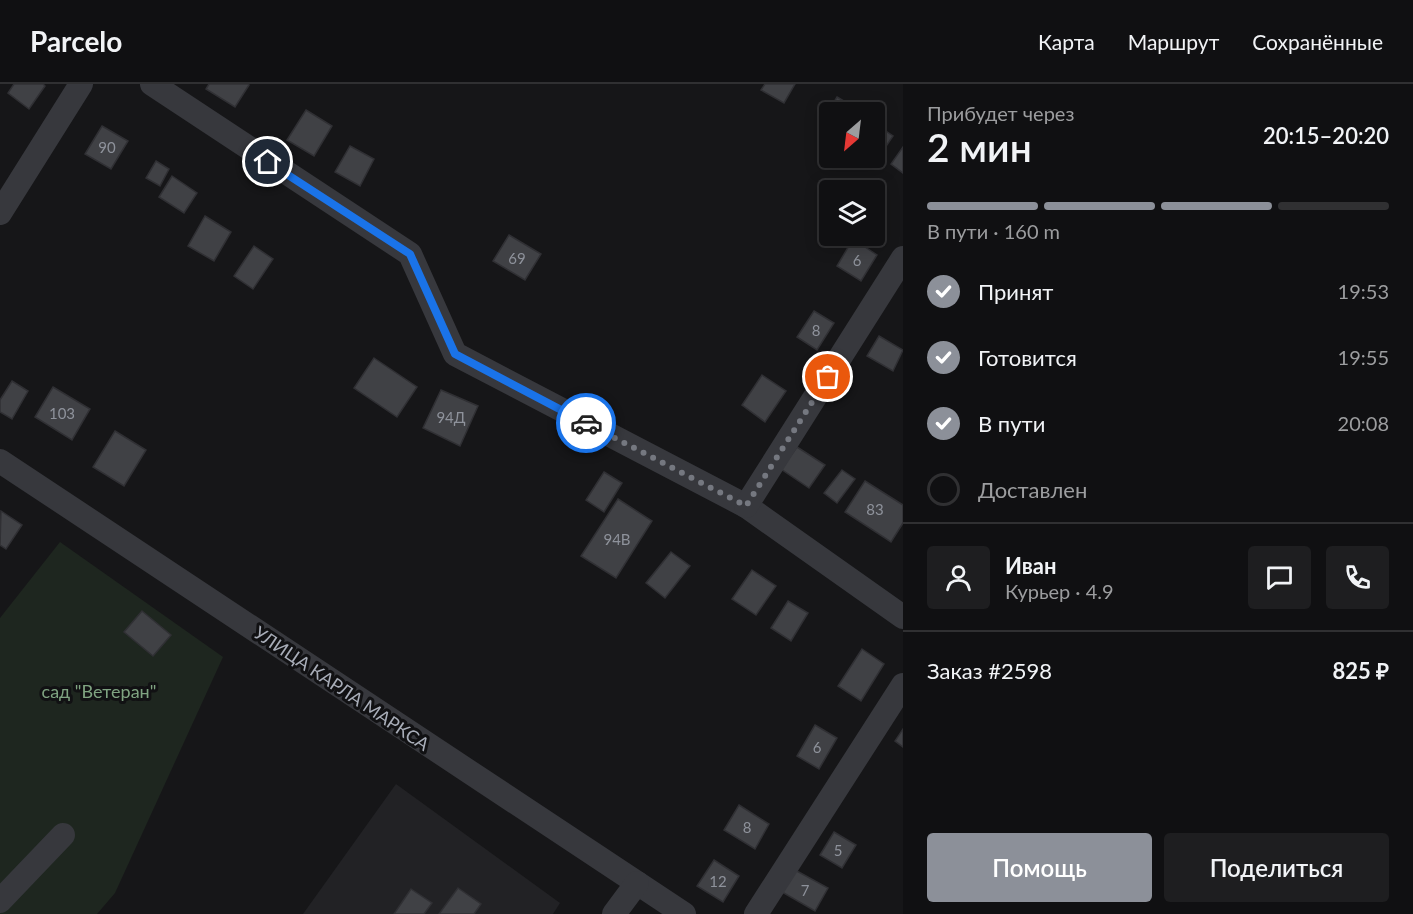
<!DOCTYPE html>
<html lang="ru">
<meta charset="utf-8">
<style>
body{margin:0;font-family:Lato,sans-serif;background:#1e1e20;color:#f1f3f6;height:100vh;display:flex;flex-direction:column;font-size:22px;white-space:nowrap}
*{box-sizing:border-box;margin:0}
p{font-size:20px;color:#9c9d9f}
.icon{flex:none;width:33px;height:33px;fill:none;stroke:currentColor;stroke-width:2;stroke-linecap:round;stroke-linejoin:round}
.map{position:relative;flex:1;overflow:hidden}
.drawer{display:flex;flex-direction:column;background:#101012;width:510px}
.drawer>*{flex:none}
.needle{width:39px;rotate:208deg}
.tools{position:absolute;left:819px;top:18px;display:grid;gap:12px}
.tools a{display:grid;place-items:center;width:66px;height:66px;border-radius:6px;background:#101012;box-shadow:0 3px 15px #0003,0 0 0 2px #303032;font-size:30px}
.pin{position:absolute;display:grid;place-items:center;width:51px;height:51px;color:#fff;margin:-26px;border:3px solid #fff;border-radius:50%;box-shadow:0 2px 6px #0007}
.courier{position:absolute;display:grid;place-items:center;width:60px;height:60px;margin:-30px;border:4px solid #1a73e8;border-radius:50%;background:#fff;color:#222;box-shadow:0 2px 8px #0007}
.head em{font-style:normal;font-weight:600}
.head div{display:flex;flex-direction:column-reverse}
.head{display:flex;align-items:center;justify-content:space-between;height:102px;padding:0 24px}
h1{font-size:39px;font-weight:600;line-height:45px}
.bar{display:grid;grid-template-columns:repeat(4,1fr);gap:9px 6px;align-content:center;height:72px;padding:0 24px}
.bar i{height:8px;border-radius:4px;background:#303032}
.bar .current{background:#8c9099}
.bar p{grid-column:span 4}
.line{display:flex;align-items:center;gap:15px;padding:0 24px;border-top:2px solid #303032}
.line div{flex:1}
.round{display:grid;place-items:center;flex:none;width:63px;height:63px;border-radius:6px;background:#1e1e20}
ol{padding:0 24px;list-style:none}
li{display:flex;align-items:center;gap:18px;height:66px}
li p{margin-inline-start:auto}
li .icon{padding:6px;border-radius:50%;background:#8c9099;color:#fff;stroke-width:4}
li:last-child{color:#9c9d9f}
li i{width:33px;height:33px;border:3px solid #303032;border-radius:50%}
.action{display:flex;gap:12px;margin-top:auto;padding:12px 24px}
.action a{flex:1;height:69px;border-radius:6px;background:#8c9099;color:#fff;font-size:24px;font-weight:600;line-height:69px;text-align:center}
.action a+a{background:#1e1e20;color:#f1f3f6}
header{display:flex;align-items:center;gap:36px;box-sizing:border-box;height:84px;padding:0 30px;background:#101012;border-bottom:2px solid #303032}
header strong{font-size:28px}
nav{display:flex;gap:33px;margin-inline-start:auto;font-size:21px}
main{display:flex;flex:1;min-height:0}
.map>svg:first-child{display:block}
.built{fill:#222225}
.garden{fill:#1e261f}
.building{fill:#404145;stroke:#303034;stroke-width:1.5}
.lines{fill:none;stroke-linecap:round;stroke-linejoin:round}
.minor{stroke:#37383d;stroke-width:24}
.done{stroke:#757880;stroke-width:6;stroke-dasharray:0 10.8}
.route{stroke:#1a73e8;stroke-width:8}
.labels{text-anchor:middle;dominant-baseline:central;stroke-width:6;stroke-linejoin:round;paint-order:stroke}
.number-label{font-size:15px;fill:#8e929b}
.street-label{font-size:18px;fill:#a8adb8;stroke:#111113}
.park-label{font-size:18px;fill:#7fa381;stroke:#111113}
</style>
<header>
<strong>Parcelo</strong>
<nav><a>Карта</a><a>Маршрут</a><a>Сохранённые</a></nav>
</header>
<main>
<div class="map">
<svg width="903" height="830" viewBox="0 0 903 830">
<rect width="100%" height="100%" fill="#161618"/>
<polygon class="built" points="396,700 560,819 553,830 303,830"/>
<polygon class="garden" points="60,458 223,573 115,809 97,830 0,830 0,534"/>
<g class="building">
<polygon points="14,0 43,0 45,2 29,25 8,9"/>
<polygon points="209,0 248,0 249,1 235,23 206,5"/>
<polygon points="765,0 795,0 784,19 761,6"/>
<polygon points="837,13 854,23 851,28 830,28 830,49 819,43"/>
<polygon points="306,26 332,42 314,72 287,56"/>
<polygon points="877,41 893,52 876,77 871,74 874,74"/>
<polygon points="102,42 128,57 111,85 85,70"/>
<polygon points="350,62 374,75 360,102 335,88"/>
<polygon points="903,63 903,89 891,80"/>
<polygon points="156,77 169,85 160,102 146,94"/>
<polygon points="172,92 197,109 184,129 159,113"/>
<polygon points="205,132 231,148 214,177 188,162"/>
<polygon points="509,151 541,170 525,196 493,177"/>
<polygon points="853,155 877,171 861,197 837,182"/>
<polygon points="254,162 273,175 253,205 234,192"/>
<polygon points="814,227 834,239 817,266 797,253"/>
<polygon points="879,252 903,266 893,287 867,272"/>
<polygon points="374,274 417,303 397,333 354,304"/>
<polygon points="762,291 786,307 765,338 742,321"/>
<polygon points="12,297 28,307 12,335 0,328 0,316"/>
<polygon points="53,303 90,325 72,356 35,333"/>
<polygon points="441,306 478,322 460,362 423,344"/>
<polygon points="115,347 146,366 124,402 93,383"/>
<polygon points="797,363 825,381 809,404 781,385"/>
<polygon points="842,386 855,395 837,419 824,409"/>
<polygon points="604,388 622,399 604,428 586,416"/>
<polygon points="865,397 903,421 903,439 891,458 845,428"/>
<polygon points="618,415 652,437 616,494 581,472"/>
<polygon points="1,427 22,441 6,465 0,461"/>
<polygon points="671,468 690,482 665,514 646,499"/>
<polygon points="752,486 776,502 756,531 732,515"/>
<polygon points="788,517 808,529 791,557 771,544"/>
<polygon points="142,527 171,551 153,572 124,548"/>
<polygon points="862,565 884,580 861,617 838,602"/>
<polygon points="815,641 837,654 819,685 797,672"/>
<polygon points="903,645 903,663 895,657"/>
<polygon points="739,721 769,740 755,765 724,746"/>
<polygon points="834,748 856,761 842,784 820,771"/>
<polygon points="714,776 739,792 723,818 697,802"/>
<polygon points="795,786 828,804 815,827 782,808"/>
<polygon points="458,804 481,820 474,830 439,830"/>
<polygon points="411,805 432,819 424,830 394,830"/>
</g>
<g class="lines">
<g class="minor">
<polyline points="152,0 410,170 455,270 746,422 903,533"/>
<polyline points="0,129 81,0"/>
<polyline points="0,377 684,830"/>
<polyline points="746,422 903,174"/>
<polyline points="0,817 63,751"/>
<polyline points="614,830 637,799"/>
<polyline points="756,830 903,601"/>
</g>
</g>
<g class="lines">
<polyline class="done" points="586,339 746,422 828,293"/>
<polyline class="route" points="268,78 410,170 455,270 586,339"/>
</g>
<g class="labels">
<g class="number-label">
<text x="107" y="63">90</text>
<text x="517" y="174">69</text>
<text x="857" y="176">6</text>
<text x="816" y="246">8</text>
<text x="62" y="329">103</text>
<text x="451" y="333">94Д</text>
<text x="875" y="425">83</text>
<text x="617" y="455">94В</text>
<text x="817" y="663">6</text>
<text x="747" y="743">8</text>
<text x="838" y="766">5</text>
<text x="718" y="797">12</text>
<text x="805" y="806">7</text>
</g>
<g class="street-label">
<text transform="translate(342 604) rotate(34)">УЛИЦА КАРЛА МАРКСА</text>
</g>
<g class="park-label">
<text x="99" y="607">сад "Ветеран"</text>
</g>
</g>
</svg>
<div class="tools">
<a><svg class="needle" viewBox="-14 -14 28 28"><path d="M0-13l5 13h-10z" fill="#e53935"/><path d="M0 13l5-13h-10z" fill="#9c9d9f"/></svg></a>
<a><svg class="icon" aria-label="layers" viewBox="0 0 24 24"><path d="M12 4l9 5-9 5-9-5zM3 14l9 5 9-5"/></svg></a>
</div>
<div class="pin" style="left:828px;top:293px;background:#ea580c"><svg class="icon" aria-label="bag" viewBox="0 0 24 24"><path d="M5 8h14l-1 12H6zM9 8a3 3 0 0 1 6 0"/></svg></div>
<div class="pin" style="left:268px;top:78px;background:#1f2937"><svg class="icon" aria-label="home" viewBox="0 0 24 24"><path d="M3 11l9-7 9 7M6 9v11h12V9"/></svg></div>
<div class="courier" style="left:586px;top:339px"><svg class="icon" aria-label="car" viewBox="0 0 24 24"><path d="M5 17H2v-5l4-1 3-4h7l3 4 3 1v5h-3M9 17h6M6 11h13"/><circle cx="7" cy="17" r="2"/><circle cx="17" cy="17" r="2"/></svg></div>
</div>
<section class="drawer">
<div class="head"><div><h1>2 мин</h1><p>Прибудет через</p></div><em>20:15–20:20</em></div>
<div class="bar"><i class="current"></i><i class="current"></i><i class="current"></i><i></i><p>В пути · 160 m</p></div>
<ol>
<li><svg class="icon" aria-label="check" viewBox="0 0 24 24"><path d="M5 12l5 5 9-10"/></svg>Принят<p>19:53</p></li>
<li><svg class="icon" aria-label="check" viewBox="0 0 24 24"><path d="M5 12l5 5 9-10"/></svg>Готовится<p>19:55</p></li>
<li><svg class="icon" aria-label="check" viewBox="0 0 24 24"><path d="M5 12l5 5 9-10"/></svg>В пути<p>20:08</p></li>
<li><i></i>Доставлен</li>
</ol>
<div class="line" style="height:108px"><a class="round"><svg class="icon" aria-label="person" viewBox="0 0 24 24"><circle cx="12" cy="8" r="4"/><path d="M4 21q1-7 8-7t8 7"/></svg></a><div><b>Иван</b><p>Курьер · 4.9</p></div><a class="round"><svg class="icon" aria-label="chat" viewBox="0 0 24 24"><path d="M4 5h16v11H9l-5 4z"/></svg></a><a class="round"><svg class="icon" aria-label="phone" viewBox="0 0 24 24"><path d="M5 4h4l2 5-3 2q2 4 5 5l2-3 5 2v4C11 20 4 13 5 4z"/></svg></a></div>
<div class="line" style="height:78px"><div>Заказ #2598</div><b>825 ₽</b></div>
<div class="action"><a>Помощь</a><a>Поделиться</a></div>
</section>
</main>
